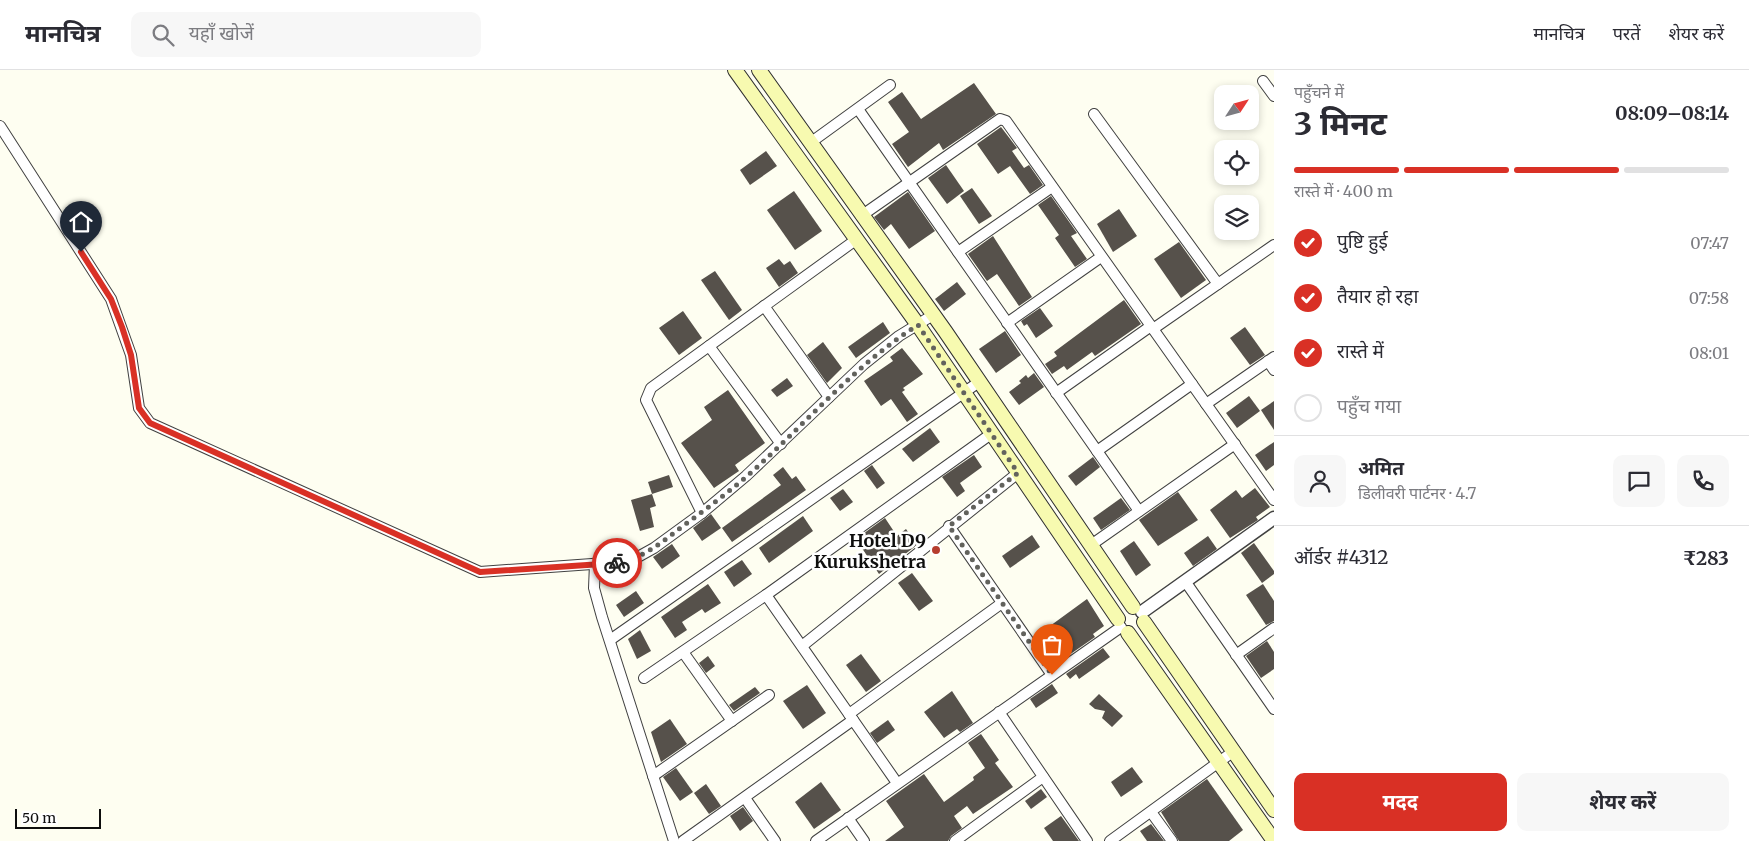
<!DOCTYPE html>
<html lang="hi">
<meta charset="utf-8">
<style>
body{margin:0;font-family:Merriweather,"Noto Sans Devanagari",serif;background:#f7f7f7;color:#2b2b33;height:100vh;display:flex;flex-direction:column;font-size:19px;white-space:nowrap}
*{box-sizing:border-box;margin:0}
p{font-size:16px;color:#7c7c81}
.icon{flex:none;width:28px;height:28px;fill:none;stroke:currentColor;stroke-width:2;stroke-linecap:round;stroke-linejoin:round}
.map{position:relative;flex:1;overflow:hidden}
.side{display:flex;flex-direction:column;background:#fff;width:475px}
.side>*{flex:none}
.needle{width:32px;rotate:54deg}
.buttons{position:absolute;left:1214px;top:15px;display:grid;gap:10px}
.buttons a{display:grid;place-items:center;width:45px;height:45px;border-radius:10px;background:#fff;box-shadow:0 2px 8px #0003;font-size:25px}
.scale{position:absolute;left:15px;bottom:12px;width:86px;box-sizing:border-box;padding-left:5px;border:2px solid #0e0e0e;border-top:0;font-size:14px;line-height:18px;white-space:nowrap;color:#0e0e0e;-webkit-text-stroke:4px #fff;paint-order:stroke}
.pin{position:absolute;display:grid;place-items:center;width:42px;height:42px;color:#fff;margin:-51px -21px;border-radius:50% 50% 50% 0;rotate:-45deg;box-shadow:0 0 5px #0007}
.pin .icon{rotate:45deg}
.courier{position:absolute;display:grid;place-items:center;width:50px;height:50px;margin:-25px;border:4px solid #d93025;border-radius:50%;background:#fff;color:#222;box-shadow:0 1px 6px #0007}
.overview em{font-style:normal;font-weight:700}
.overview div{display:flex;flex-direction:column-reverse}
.overview{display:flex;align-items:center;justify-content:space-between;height:85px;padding:0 20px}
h1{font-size:32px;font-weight:700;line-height:38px}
.bar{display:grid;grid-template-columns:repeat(4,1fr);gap:8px 5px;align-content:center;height:60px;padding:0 20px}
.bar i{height:6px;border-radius:4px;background:#e1e1e2}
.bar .on{background:#d93025}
.bar p{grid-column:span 4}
.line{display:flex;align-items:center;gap:12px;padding:0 20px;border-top:1px solid #e1e1e2}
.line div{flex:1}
.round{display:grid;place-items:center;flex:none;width:52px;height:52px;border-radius:10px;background:#f7f7f7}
ol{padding:0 20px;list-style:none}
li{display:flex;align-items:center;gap:15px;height:55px}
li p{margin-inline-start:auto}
li .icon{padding:5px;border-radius:50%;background:#d93025;color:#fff;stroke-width:4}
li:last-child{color:#7c7c81}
li i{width:28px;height:28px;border:2px solid #e1e1e2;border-radius:50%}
.cta{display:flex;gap:10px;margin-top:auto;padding:10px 20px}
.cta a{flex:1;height:58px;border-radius:10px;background:#d93025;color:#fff;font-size:20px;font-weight:700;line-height:58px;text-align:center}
.cta a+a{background:#f7f7f7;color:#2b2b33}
header{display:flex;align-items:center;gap:30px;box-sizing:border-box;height:70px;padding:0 25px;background:#fff;border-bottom:1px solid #e1e1e2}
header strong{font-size:24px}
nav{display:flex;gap:28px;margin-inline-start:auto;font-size:18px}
.search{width:350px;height:45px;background:#f7f7f7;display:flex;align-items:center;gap:12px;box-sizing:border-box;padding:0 18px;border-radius:10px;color:#7c7c81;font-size:19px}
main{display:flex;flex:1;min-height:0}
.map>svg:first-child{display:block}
.building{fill:#56514b}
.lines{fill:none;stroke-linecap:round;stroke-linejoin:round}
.minor-casing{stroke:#414141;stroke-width:12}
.tertiary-casing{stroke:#414141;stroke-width:15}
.secondary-casing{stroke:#303030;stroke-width:16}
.minor{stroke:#fff;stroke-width:10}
.tertiary{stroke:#fff;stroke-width:12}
.secondary{stroke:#f7fab0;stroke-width:14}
.done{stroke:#62625d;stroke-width:5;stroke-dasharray:0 9}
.route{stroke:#d93025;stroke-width:6}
.poi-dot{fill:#b63d2e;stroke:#fff;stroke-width:2}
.labels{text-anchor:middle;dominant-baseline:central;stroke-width:5;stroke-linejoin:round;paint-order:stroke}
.poi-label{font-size:18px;font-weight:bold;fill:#0e0e0e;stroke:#fff;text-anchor:end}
</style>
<header>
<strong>मानचित्र</strong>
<div class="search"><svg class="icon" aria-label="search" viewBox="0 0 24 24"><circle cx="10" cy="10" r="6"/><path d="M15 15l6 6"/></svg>यहाँ खोजें</div>
<nav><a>मानचित्र</a><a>परतें</a><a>शेयर करें</a></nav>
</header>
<main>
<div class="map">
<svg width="1274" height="771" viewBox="0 0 1274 771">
<rect width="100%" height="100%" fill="#fefef1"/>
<g class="building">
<polygon points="974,13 996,44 943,80 939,73 908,97 892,74 909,62 888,32 902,22 921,49"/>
<polygon points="1001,57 1017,78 1012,81 1024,98 1029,95 1043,115 1030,124 1010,96 998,104 977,74"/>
<polygon points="766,81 777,96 750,115 740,100"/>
<polygon points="946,95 964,121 947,134 928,108"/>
<polygon points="972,118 992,146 979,154 960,126"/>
<polygon points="794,121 822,161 795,180 767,140"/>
<polygon points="908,122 935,161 909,179 891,154 884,160 874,147"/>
<polygon points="1051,126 1077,163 1071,166 1087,189 1075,197 1055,168 1059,165 1038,135"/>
<polygon points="1119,139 1137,166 1113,182 1097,154"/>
<polygon points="993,166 1032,227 1019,236 997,204 987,211 968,184"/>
<polygon points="1179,172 1206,210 1181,228 1154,189"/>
<polygon points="779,189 784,195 790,191 798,203 779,217 766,198"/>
<polygon points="715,201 742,240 729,250 701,210"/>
<polygon points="957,212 966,224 944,241 935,229"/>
<polygon points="1124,230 1141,254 1095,286 1092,282 1067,300 1064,296 1052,304 1045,294 1057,286 1054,282"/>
<polygon points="1040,238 1053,256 1036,268 1027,254 1024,256 1021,251"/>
<polygon points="683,241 702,268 679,285 659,258"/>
<polygon points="883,252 890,263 856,288 848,277"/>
<polygon points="1245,257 1265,285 1250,295 1230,268"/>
<polygon points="1005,261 1021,285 996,303 979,279"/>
<polygon points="823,272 842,298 827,313 807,285"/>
<polygon points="902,278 923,304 903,318 905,320 902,322 918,344 907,352 891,329 881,336 864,311 893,291 890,287"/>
<polygon points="1034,303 1044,317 1019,335 1009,322 1021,313 1019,311 1026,305 1028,308"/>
<polygon points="787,308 793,316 777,327 771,320"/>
<polygon points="728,320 765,373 735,395 739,401 714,418 681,373 712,350 704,337"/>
<polygon points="1249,326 1260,341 1237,358 1226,343"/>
<polygon points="1274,331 1274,360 1261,340"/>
<polygon points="930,358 940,372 913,392 902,379"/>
<polygon points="1274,372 1274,395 1266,401 1255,385"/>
<polygon points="974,385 982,397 960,413 965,421 957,427 942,407"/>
<polygon points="1093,387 1100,397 1076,416 1068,406"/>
<polygon points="872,395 885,413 877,419 864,401"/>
<polygon points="783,397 792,409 796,406 806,420 732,472 722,458 781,415 773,405"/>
<polygon points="669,405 673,417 652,424 648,412"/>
<polygon points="1255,418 1270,437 1256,447 1258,450 1230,468 1210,440 1236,420 1242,428"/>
<polygon points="843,419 853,432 840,441 830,428"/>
<polygon points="1178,422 1198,450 1158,476 1139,450"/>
<polygon points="652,424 656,436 650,438 654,457 640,461 631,430"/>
<polygon points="1121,428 1130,440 1101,460 1093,448"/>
<polygon points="711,444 721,458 702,471 693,458"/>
<polygon points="803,446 813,461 769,493 759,478"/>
<polygon points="885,448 897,466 906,459 917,475 879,504 856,469"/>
<polygon points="1032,465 1040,477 1010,498 1002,486"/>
<polygon points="1208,466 1217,479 1193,496 1184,483"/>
<polygon points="1134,471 1151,495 1136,506 1120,481"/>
<polygon points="1254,473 1274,501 1274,504 1262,513 1241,483"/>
<polygon points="672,474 680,486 662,499 653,487"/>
<polygon points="742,490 752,504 734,517 724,502"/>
<polygon points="912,503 933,531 919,541 898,513"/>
<polygon points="708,514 721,533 705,543 702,539 682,552 687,560 675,568 661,547"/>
<polygon points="1263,514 1274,531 1274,551 1266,555 1246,525"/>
<polygon points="636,521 644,533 624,547 616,535"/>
<polygon points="1087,529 1104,556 1093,564 1095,567 1059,592 1039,564"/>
<polygon points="640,560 651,581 637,589 628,569"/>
<polygon points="1267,571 1274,582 1274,599 1261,608 1246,586"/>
<polygon points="1103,578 1110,587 1079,609 1076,604 1070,609 1066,604"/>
<polygon points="861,584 881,611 866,622 846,595"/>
<polygon points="708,586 715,596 706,603 699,593"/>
<polygon points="1052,614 1058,623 1036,638 1030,629"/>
<polygon points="807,615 826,643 803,659 783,631"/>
<polygon points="755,617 760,623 734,641 729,635"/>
<polygon points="952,621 973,653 960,662 957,659 944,668 924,642"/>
<polygon points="1099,624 1123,646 1112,657 1102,648 1105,641 1095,639 1089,634"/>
<polygon points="670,649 687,674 661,692 651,662"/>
<polygon points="888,650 895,660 877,673 870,663"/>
<polygon points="981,664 999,690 995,693 1013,717 973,744 967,736 954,746 962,758 951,766 948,771 885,771 904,757 886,731 924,704 944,732 974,710 973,707 985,698 968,673"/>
<polygon points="1132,697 1143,712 1121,727 1111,712"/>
<polygon points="676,698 693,722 680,731 663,707"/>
<polygon points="1207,709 1243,760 1229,771 1179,771 1161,742"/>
<polygon points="821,712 841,740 814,759 795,732"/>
<polygon points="706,714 721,736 709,744 694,723"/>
<polygon points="1041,719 1047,727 1031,739 1025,731"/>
<polygon points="743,737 753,751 740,761 730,746"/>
<polygon points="1061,746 1079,771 1053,771 1044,758"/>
<polygon points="1151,754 1164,771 1147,771 1140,761"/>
</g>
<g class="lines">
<defs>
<g id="minor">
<polyline points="1263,11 1274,26"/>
<polyline points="858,39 1139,441"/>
<polyline points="1094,44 1218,214"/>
<polyline points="0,56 111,229 131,285 139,338 150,353 480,502 620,492 636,488 654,478 702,443 746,406 864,294 899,266 933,245"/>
<polyline points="810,73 890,15"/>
<polyline points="861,146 1000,49 1006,51 1274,430"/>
<polyline points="958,182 1052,117"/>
<polyline points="764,236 829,327"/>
<polyline points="1007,253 1101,187"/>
<polyline points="1153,259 1274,175"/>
<polyline points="709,276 781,374"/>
<polyline points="1268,291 1274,300"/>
<polyline points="1056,323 1151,256"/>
<polyline points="1206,334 1274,287"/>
<polyline points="1097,381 1192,314"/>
<polyline points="702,443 646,330 651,318 857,169"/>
<polyline points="949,456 1052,605"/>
<polyline points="1091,475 1235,374"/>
<polyline points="595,494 594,518 602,547 674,771"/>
<polyline points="1185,511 1274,639"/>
<polyline points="766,525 897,713"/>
<polyline points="610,570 979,312"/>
<polyline points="802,576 1018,403"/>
<polyline points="683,582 732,651"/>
<polyline points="1236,585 1274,558"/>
<polyline points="644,608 766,525 991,364"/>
<polyline points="999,642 1087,771"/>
<polyline points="849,644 1002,533"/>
<polyline points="653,706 769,625"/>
<polyline points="745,728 775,771"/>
<polyline points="1151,742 1172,771"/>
<polyline points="848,748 864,771"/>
<polyline points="683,771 853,650"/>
<polyline points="816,771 1121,557"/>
<polyline points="955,771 1043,707"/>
<polyline points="1110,771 1234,681"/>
</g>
<polyline id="tertiary" points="1142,542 1274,448"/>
<g id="secondary">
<polyline points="735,0 918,255 1118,549"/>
<polyline points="759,0 945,261 1133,537"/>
<polyline points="1144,552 1274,740"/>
<polyline points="1128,563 1274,771"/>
</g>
</defs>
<use href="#minor" class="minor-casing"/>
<use href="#tertiary" class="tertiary-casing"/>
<use href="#secondary" class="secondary-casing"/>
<use href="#minor" class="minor"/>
<use href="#tertiary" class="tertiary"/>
<use href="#secondary" class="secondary"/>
</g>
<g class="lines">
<path class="done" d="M617 493C643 489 663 471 683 456 705 440 726 424 746 407 804 356 853 296 918 255L1018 403 949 456 1052 605"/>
<polyline class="route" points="81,182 111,229 122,257 131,285 139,338 150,353 480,502 617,493"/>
</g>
<circle class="poi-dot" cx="936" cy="480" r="5"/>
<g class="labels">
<g class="poi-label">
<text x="926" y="470">Hotel D9<tspan x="926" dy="21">Kurukshetra</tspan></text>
</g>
</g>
</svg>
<div class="buttons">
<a><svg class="needle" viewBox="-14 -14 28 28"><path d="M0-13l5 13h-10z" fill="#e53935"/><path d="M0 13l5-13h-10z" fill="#7c7c81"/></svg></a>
<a><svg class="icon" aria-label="locate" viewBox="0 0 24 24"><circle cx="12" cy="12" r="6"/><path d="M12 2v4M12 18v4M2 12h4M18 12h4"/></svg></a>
<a><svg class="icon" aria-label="layers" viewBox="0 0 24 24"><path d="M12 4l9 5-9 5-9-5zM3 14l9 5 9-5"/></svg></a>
</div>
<div class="scale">50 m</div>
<div class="pin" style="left:1052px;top:605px;background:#ea580c"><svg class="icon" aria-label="bag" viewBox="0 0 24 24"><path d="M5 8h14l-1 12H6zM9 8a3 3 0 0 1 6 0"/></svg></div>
<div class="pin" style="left:81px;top:182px;background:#1f2937"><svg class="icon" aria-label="home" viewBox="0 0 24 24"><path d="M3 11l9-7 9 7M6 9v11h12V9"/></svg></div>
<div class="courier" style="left:617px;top:493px"><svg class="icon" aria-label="bike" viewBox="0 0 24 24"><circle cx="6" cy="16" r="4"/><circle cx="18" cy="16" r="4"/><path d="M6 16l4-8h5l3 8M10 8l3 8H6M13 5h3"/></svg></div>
</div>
<section class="side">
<div class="overview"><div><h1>3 मिनट</h1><p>पहुँचने में</p></div><em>08:09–08:14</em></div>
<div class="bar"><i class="on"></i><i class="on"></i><i class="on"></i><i></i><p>रास्ते में · 400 m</p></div>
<ol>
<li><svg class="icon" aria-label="check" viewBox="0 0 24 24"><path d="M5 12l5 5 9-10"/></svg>पुष्टि हुई<p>07:47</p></li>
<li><svg class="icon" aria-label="check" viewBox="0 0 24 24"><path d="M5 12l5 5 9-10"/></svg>तैयार हो रहा<p>07:58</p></li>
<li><svg class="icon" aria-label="check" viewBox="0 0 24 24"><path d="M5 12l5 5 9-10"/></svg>रास्ते में<p>08:01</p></li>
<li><i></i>पहुँच गया</li>
</ol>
<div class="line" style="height:90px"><a class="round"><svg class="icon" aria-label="person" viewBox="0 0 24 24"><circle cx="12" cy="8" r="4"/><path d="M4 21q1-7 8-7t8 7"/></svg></a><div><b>अमित</b><p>डिलीवरी पार्टनर · 4.7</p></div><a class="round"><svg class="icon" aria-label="chat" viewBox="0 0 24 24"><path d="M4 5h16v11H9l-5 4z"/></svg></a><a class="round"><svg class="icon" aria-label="phone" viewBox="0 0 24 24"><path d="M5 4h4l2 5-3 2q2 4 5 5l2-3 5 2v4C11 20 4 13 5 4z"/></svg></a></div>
<div class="line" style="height:65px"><div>ऑर्डर #4312</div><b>₹283</b></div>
<div class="cta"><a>मदद</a><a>शेयर करें</a></div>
</section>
</main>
